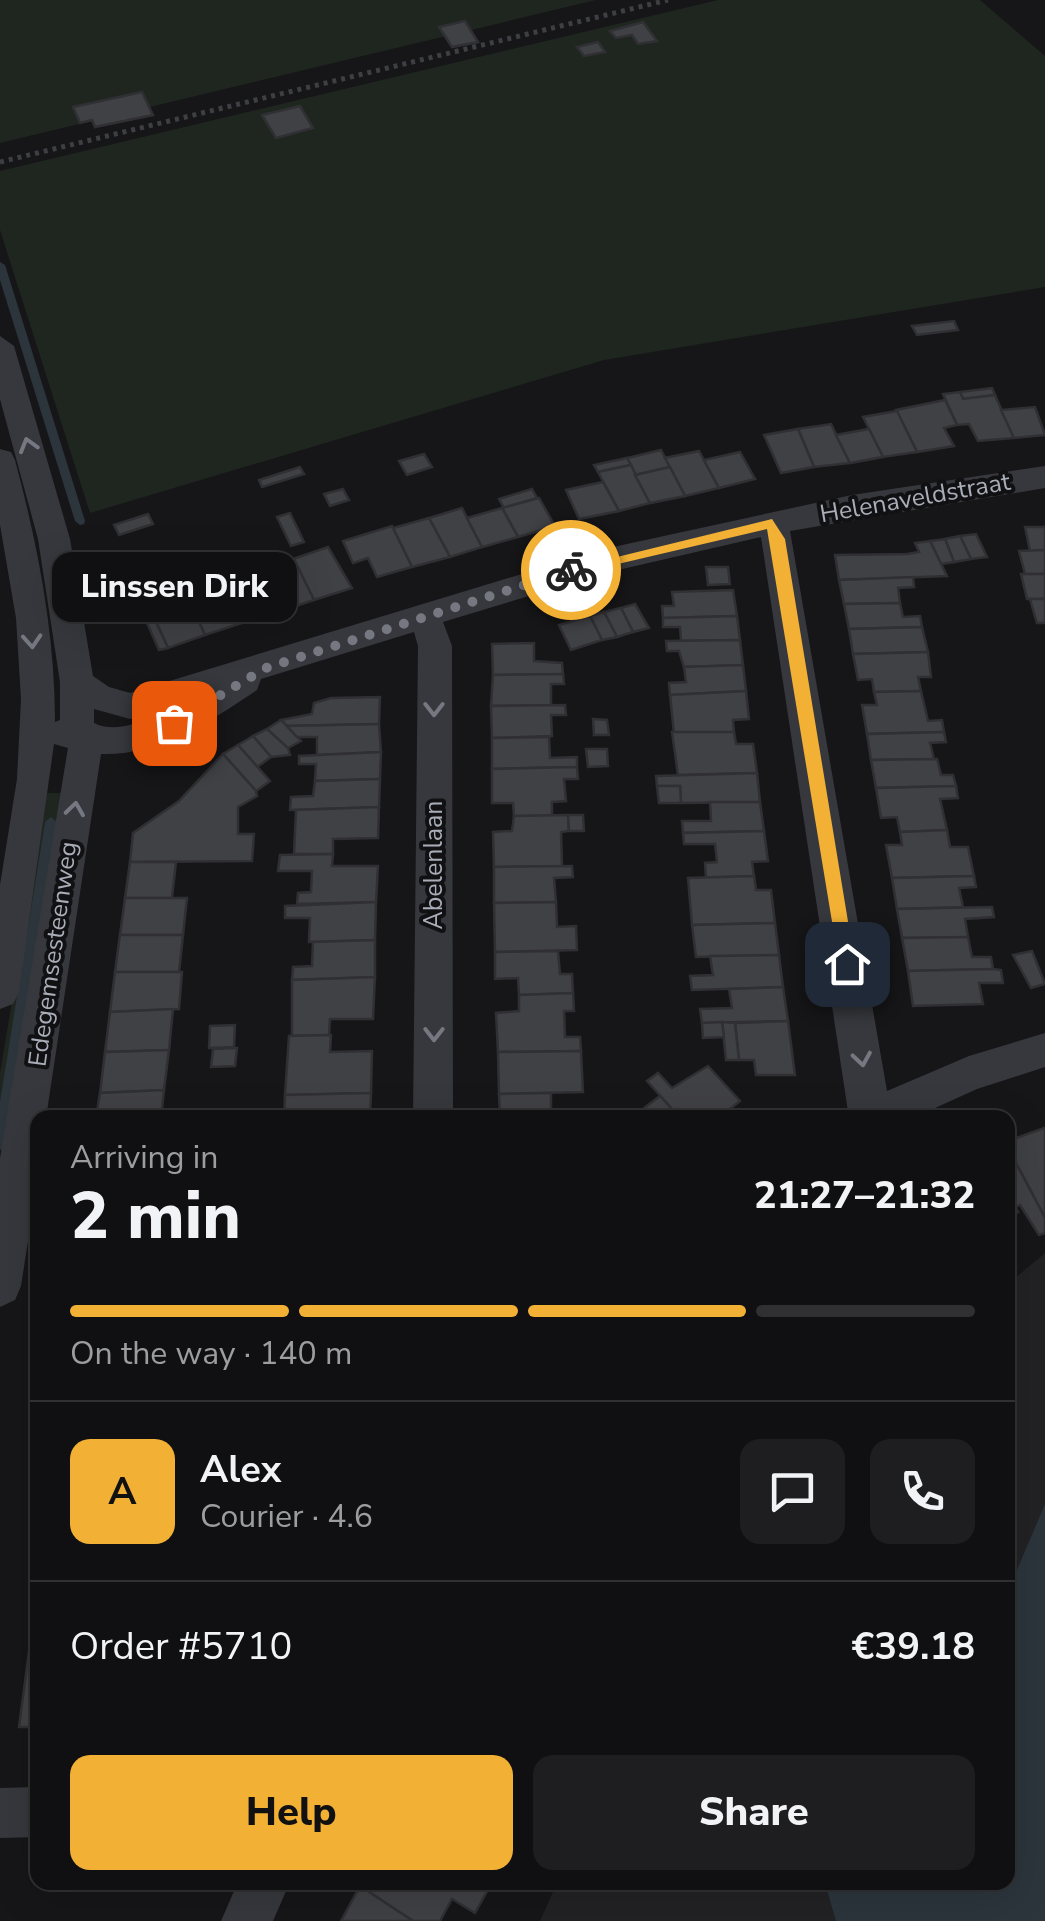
<!DOCTYPE html>
<meta charset="utf-8">
<style>
body{margin:0;font-family:"Nunito Sans",sans-serif;background:#1e1e20;color:#f1f3f6;height:100vh;display:flex;flex-direction:column;font-size:38px;white-space:nowrap}
*{box-sizing:border-box;margin:0}
p{font-size:32px;color:#9c9d9f}
.icon{flex:none;width:55px;height:55px;fill:none;stroke:currentColor;stroke-width:2;stroke-linecap:round;stroke-linejoin:round}
.map{position:relative;flex:1;overflow:hidden}
.details{position:absolute;left:30px;top:1110px;width:985px;height:780px;display:flex;flex-direction:column;background:#101012;border-radius:20px;box-shadow:0 10px 40px #0002,0 0 0 2px #303032}
.details>*{flex:none}
.pin{position:absolute;display:grid;place-items:center;width:85px;height:85px;color:#fff;margin:-42px;border-radius:20px;box-shadow:0 5px 15px #0006}
.courier{position:absolute;display:grid;place-items:center;width:100px;height:100px;margin:-50px;border:8px solid #f2b134;border-radius:50%;background:#fff;color:#222;box-shadow:0 2px 12px #0007}
.bubble{position:absolute;height:70px;border-radius:20px;background:#101012;box-shadow:0 10px 40px #0002,0 0 0 2px #303032;font-size:32px;font-weight:800;line-height:70px;text-align:center}
.summary em{font-style:normal;font-weight:800}
.summary div{display:flex;flex-direction:column-reverse}
.summary{display:flex;align-items:center;justify-content:space-between;height:170px;padding:0 40px}
h1{font-size:65px;font-weight:800;line-height:75px}
.bar{display:grid;grid-template-columns:repeat(4,1fr);gap:15px 10px;align-content:center;height:120px;padding:0 40px}
.bar i{height:12px;border-radius:8px;background:#303032}
.bar .active{background:#f2b134}
.bar p{grid-column:span 4}
.line{display:flex;align-items:center;gap:25px;padding:0 40px;border-top:2px solid #303032}
.line div{flex:1}
.round{display:grid;place-items:center;flex:none;width:105px;height:105px;border-radius:20px;background:#1e1e20}
.primary-button{display:flex;gap:20px;margin-top:auto;padding:20px 40px}
.primary-button a{flex:1;height:115px;border-radius:20px;background:#f2b134;color:#111;font-size:40px;font-weight:800;line-height:115px;text-align:center}
.primary-button a+a{background:#1e1e20;color:#f1f3f6}
.map>svg:first-child{display:block}
.built{fill:#222225}
.green{fill:#1e261f}
.water{fill:#2c353c}
.lines{fill:none;stroke-linecap:round;stroke-linejoin:round}
.stream{fill:#2c353c;fill-rule:evenodd}
.building{fill:#404145;stroke:#303034;stroke-width:2.5}
.path{stroke:#3d3f44;stroke-width:5;stroke-dasharray:4 5;stroke-linecap:butt}
.minor{fill:#37383d;fill-rule:evenodd}
.oneway{stroke:#757881}
.route{fill:#f2b134}
.done{stroke:#757880;stroke-width:10;stroke-dasharray:0 18}
.labels{text-anchor:middle;dominant-baseline:central;stroke-width:8;stroke-linejoin:round;paint-order:stroke}
.street-label{font-size:25px;fill:#a8adb8;stroke:#111113}
</style>
<div class="map">
<svg width="1045" height="1921" viewBox="0 0 1045 1921">
<rect width="100%" height="100%" fill="#161618"/>
<polygon class="built" points="1045,1253 1045,1921 540,1921 557,1883 1008,1882 1008,1284"/>
<g class="green">
<polygon points="0,0 596,0 0,143"/>
<polygon points="718,0 980,0 1045,56 1045,287 604,360 90,513 0,230 0,171"/>
<polygon points="47,793 66,793 12,1148 0,1148 0,1073"/>
</g>
<polygon class="water" points="1045,1504 1045,1921 836,1921 825,1883 1008,1882 1008,1591"/>
<g class="lines">
<g class="stream">
<polygon points="0,262 5,265 85,521 84,524 80,525 75,521 0,280"/>
<polygon points="51,817 57,822 7,1144 5,1148 0,1150 0,1102 45,822"/>
</g>
</g>
<g class="building">
<polygon points="465,21 478,42 452,47 439,27"/>
<polygon points="643,22 657,41 638,44 632,35 616,38 610,31"/>
<polygon points="598,42 605,52 584,56 577,47"/>
<polygon points="142,92 153,115 95,127 92,120 80,123 73,107"/>
<polygon points="300,106 313,128 276,138 262,115"/>
<polygon points="954,321 958,330 917,335 912,326"/>
<polygon points="992,388 995,395 963,399 960,392"/>
<polygon points="960,392 963,399 995,395 1014,438 978,441 969,424 957,425 943,394"/>
<polygon points="945,400 957,425 944,428 954,446 917,452 896,410"/>
<polygon points="1035,407 1045,435 1014,438 1001,410"/>
<polygon points="897,411 917,452 883,457 863,417"/>
<polygon points="831,424 850,463 814,467 798,429"/>
<polygon points="798,429 814,467 781,473 764,435"/>
<polygon points="869,429 883,457 850,463 836,435"/>
<polygon points="661,450 670,467 635,475 627,458"/>
<polygon points="699,451 719,488 685,496 665,458"/>
<polygon points="740,452 755,479 719,488 704,460"/>
<polygon points="424,454 432,467 407,475 399,461"/>
<polygon points="627,458 631,465 598,472 594,465"/>
<polygon points="631,465 650,503 619,511 598,472"/>
<polygon points="300,467 304,474 262,487 259,480"/>
<polygon points="670,467 685,496 650,503 635,475"/>
<polygon points="603,482 619,511 579,519 566,490"/>
<polygon points="343,489 349,500 330,506 324,494"/>
<polygon points="532,489 537,498 504,508 499,499"/>
<polygon points="539,498 555,526 518,537 502,508"/>
<polygon points="462,508 482,547 450,557 429,518"/>
<polygon points="502,508 518,537 482,547 467,518"/>
<polygon points="290,513 304,542 291,546 277,517"/>
<polygon points="148,514 153,524 119,535 114,525"/>
<polygon points="429,518 450,557 412,567 393,528"/>
<polygon points="392,526 412,567 377,577 368,558 353,563 343,541"/>
<polygon points="1025,527 1045,527 1045,550 1030,551"/>
<polygon points="976,534 987,557 971,559 960,536"/>
<polygon points="960,536 971,559 954,562 945,539"/>
<polygon points="945,539 954,562 941,564 930,541"/>
<polygon points="930,541 947,576 839,580 835,555 907,554 919,552 915,543"/>
<polygon points="328,547 352,588 314,600 293,559"/>
<polygon points="1045,550 1045,574 1025,574 1019,551"/>
<polygon points="295,561 314,600 278,612 258,573"/>
<polygon points="706,567 728,567 730,584 708,585"/>
<polygon points="1021,574 1045,574 1045,599 1027,599"/>
<polygon points="259,576 278,612 242,623 225,588"/>
<polygon points="913,577 914,587 898,588 900,603 844,604 839,580"/>
<polygon points="225,588 242,623 205,635 189,600"/>
<polygon points="733,590 737,616 663,618 662,606 674,606 672,592"/>
<polygon points="1030,599 1045,599 1045,623 1037,623"/>
<polygon points="900,603 903,617 920,616 922,627 849,629 844,604"/>
<polygon points="635,604 649,628 633,632 621,608"/>
<polygon points="192,607 205,635 168,648 155,619"/>
<polygon points="621,608 633,632 617,637 604,612"/>
<polygon points="604,612 617,637 602,640 590,616"/>
<polygon points="590,616 602,640 571,650 559,625"/>
<polygon points="737,616 740,640 681,641 680,627 663,627 663,618"/>
<polygon points="155,620 168,648 159,650 147,623"/>
<polygon points="922,627 928,652 853,654 849,629"/>
<polygon points="740,640 743,665 684,667 679,651 667,651 666,641"/>
<polygon points="534,643 534,661 562,663 563,674 493,675 492,644"/>
<polygon points="928,652 931,677 918,677 921,691 874,692 872,679 858,680 853,654"/>
<polygon points="743,665 746,691 670,695 669,683 686,682 684,667"/>
<polygon points="563,674 564,684 551,684 551,705 491,706 493,675"/>
<polygon points="746,691 749,719 733,720 734,732 674,733 670,695"/>
<polygon points="921,691 928,721 942,720 944,732 867,734 862,705 877,705 874,692"/>
<polygon points="380,697 379,724 287,726 281,720 312,714 314,703 331,698"/>
<polygon points="565,705 566,715 551,715 552,736 492,738 491,706"/>
<polygon points="593,719 607,720 609,735 594,735"/>
<polygon points="281,720 301,741 286,749 267,729"/>
<polygon points="379,724 381,752 317,755 317,737 297,737 287,726"/>
<polygon points="267,729 288,748 290,755 271,757 253,736"/>
<polygon points="672,732 734,732 736,744 753,744 757,773 678,775"/>
<polygon points="944,732 946,742 930,743 934,759 871,760 867,734"/>
<polygon points="253,736 271,757 257,767 238,745"/>
<polygon points="549,737 550,758 577,757 577,767 492,769 492,738"/>
<polygon points="238,745 270,781 256,791 223,754"/>
<polygon points="586,749 607,749 608,766 588,767"/>
<polygon points="381,752 380,779 315,781 316,764 299,764 299,756"/>
<polygon points="223,754 256,791 257,796 238,807 238,834 254,834 252,861 130,862 133,833 179,801"/>
<polygon points="937,759 941,775 953,775 956,786 876,788 871,760"/>
<polygon points="577,767 578,779 564,779 566,801 552,802 552,816 514,816 513,803 492,803 492,769"/>
<polygon points="757,773 760,802 681,803 680,786 657,786 656,776"/>
<polygon points="380,779 379,807 290,810 291,797 313,796 315,781"/>
<polygon points="657,786 680,786 681,803 659,803"/>
<polygon points="956,786 958,798 940,799 947,830 900,832 897,817 881,818 876,788"/>
<polygon points="710,802 760,802 764,831 683,833 682,821 711,821"/>
<polygon points="379,807 378,838 333,839 333,854 294,854 296,810"/>
<polygon points="568,815 569,831 561,832 562,866 494,867 493,832 512,831 514,816"/>
<polygon points="568,815 583,815 584,831 569,831"/>
<polygon points="947,830 950,847 968,847 974,876 892,878 886,845 902,845 900,832"/>
<polygon points="764,831 768,861 752,862 754,876 706,878 705,863 717,862 715,844 684,844 683,833"/>
<polygon points="333,854 332,866 378,866 376,902 297,904 298,893 311,892 312,871 278,871 280,855"/>
<polygon points="130,862 176,862 172,898 125,898"/>
<polygon points="572,866 573,877 554,878 556,902 494,903 494,867"/>
<polygon points="754,876 756,890 771,890 775,923 692,925 688,878"/>
<polygon points="974,876 976,887 959,888 963,907 897,909 892,878"/>
<polygon points="125,898 187,898 183,935 120,935"/>
<polygon points="376,902 375,940 309,942 310,918 285,918 285,906"/>
<polygon points="556,902 557,927 576,926 577,950 495,952 494,903"/>
<polygon points="992,907 994,917 965,919 968,937 902,938 897,909"/>
<polygon points="775,923 779,955 696,957 692,925"/>
<polygon points="120,935 183,935 179,972 115,972"/>
<polygon points="968,937 972,957 991,957 993,969 908,971 902,938"/>
<polygon points="375,940 375,977 292,980 293,967 312,966 313,942"/>
<polygon points="558,951 560,974 572,974 573,993 519,995 518,978 495,979 495,952"/>
<polygon points="1032,951 1045,984 1031,988 1013,955"/>
<polygon points="779,955 783,987 692,990 690,976 713,975 710,956"/>
<polygon points="993,969 1001,970 1003,983 979,983 983,1004 913,1006 908,971"/>
<polygon points="115,972 182,972 179,1009 110,1012"/>
<polygon points="375,977 373,1019 330,1019 329,1035 292,1036 292,980"/>
<polygon points="783,987 788,1021 702,1023 700,1009 732,1008 729,989"/>
<polygon points="573,993 574,1011 564,1011 565,1037 580,1037 581,1051 498,1052 496,1013 519,1011 519,995"/>
<polygon points="173,1009 169,1050 105,1052 110,1012"/>
<polygon points="788,1021 795,1075 756,1075 754,1060 739,1060 735,1023"/>
<polygon points="722,1022 735,1023 739,1060 726,1060"/>
<polygon points="722,1022 724,1037 703,1038 702,1023"/>
<polygon points="235,1025 234,1047 209,1048 210,1026"/>
<polygon points="331,1035 330,1052 372,1051 371,1093 285,1095 289,1036"/>
<polygon points="237,1048 235,1066 211,1067 213,1049"/>
<polygon points="169,1050 164,1090 100,1093 105,1052"/>
<polygon points="581,1051 583,1092 499,1094 498,1052"/>
<polygon points="708,1066 740,1101 726,1112 732,1118 680,1118 647,1081 658,1073 672,1088"/>
<polygon points="164,1090 161,1118 96,1118 100,1093"/>
<polygon points="371,1093 370,1118 284,1118 285,1095"/>
<polygon points="551,1093 551,1117 565,1118 500,1118 499,1094"/>
<polygon points="660,1096 680,1118 631,1118"/>
<polygon points="1044,1128 1045,1130 1045,1218 1008,1148 1008,1141"/>
<polygon points="1008,1148 1045,1218 1045,1233 1039,1235 1020,1205 1015,1207 1018,1212 1008,1217"/>
<polygon points="32,1629 38,1629 38,1727 19,1727"/>
<polygon points="361,1882 480,1882 489,1888 475,1913 452,1899 440,1921 413,1921 360,1886"/>
<polygon points="360,1886 413,1921 341,1921"/>
</g>
<g class="lines">
<polyline class="path" points="0,162 668,0"/>
<g class="minor">
<path d="M0 336 14 346 70 539 93 676 109 687 130 693 604 549 852 495 1045 466V488L790 531 887 1091 969 1056 1045 1033V1067L977 1089 913 1118H849L761 537 605 573 443 622 452 646 453 1118H413L418 646 414 632 261 679 257 690C212 720 158 756 101 754L46 1118H38V1177L21 1286 15 1300 0 1307V1158L68 748 54 744 19 992 13 1004 0 1009V885L17 779 21 699 16 618 0 525V449L11 452 15 460C38 546 55 633 55 722L60 720V682L38 539 0 399ZM182 703C158 716 119 736 94 723V709L130 719Z"/>
<polygon points="38,1787 38,1837 0,1838 0,1788"/>
<polygon points="238,1882 290,1882 273,1921 221,1921"/>
</g>
</g>
<defs><path id="oneway-chevron" d="M-2-3.5L2.5 0L-2 3.5" fill="none" stroke-width="1.6" stroke-linecap="round" stroke-linejoin="round" transform="scale(2.5)"/></defs>
<g class="oneway">
<use href="#oneway-chevron" transform="translate(28 445) rotate(-106)"/>
<use href="#oneway-chevron" transform="translate(32 641) rotate(86)"/>
<use href="#oneway-chevron" transform="translate(434 709) rotate(90)"/>
<use href="#oneway-chevron" transform="translate(75 809) rotate(-82)"/>
<use href="#oneway-chevron" transform="translate(434 1034) rotate(90)"/>
<use href="#oneway-chevron" transform="translate(862 1059) rotate(81)"/>
</g>
<polygon class="route" points="772,519 785,539 855,964 847,971 839,964 767,529 571,575 564,570"/>
<g class="lines">
<polyline class="done" points="174,723 266,668 571,570"/>
</g>
<g class="labels">
<g class="street-label">
<text transform="translate(915 498) rotate(-10)">Helenaveldstraat</text>
<text transform="translate(434 865) rotate(-90)">Abelenlaan</text>
<text transform="translate(53 954) rotate(-82)">Edegemsesteenweg</text>
</g>
</g>
</svg>
<div class="pin" style="left:174px;top:723px;background:#ea580c"><svg class="icon" aria-label="bag" viewBox="0 0 24 24"><path d="M5 8h14l-1 12H6zM9 8a3 3 0 0 1 6 0"/></svg></div>
<div class="pin" style="left:847px;top:964px;background:#1f2937"><svg class="icon" aria-label="home" viewBox="0 0 24 24"><path d="M3 11l9-7 9 7M6 9v11h12V9"/></svg></div>
<div class="courier" style="left:571px;top:570px"><svg class="icon" aria-label="bike" viewBox="0 0 24 24"><circle cx="6" cy="16" r="4"/><circle cx="18" cy="16" r="4"/><path d="M6 16l4-8h5l3 8M10 8l3 8H6M13 5h3"/></svg></div>
<div class="bubble" style="left:52px;top:552px;width:245px">Linssen Dirk</div>
<section class="details">
<div class="summary"><div><h1>2 min</h1><p>Arriving in</p></div><em>21:27–21:32</em></div>
<div class="bar"><i class="active"></i><i class="active"></i><i class="active"></i><i></i><p>On the way · 140 m</p></div>
<div class="line" style="height:180px"><b class="round" style="background:#f2b134;color:#111">A</b><div><b>Alex</b><p>Courier · 4.6</p></div><a class="round"><svg class="icon" aria-label="chat" viewBox="0 0 24 24"><path d="M4 5h16v11H9l-5 4z"/></svg></a><a class="round"><svg class="icon" aria-label="phone" viewBox="0 0 24 24"><path d="M5 4h4l2 5-3 2q2 4 5 5l2-3 5 2v4C11 20 4 13 5 4z"/></svg></a></div>
<div class="line" style="height:130px"><div>Order #5710</div><b>€39.18</b></div>
<div class="primary-button"><a>Help</a><a>Share</a></div>
</section>
</div>
